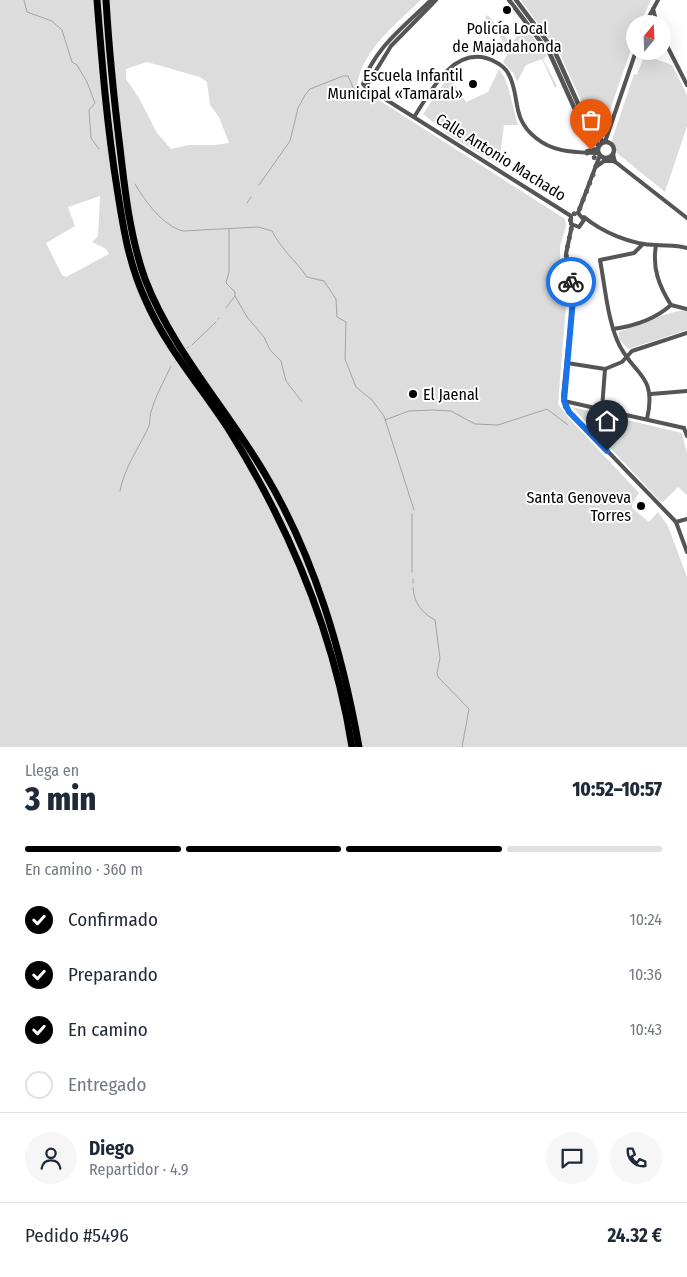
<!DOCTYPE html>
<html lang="es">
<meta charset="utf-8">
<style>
body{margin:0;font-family:"Fira Sans Condensed",sans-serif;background:#f6f6f7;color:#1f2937;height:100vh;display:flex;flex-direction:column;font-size:19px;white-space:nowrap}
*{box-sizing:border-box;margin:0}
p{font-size:16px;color:#747a83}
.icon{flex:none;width:28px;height:28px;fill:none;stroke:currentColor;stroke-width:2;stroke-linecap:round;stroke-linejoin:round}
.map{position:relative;height:747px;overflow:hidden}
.details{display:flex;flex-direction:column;background:#fff;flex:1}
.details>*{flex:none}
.needle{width:32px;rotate:19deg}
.buttons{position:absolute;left:626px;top:15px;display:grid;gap:10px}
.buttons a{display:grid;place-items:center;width:45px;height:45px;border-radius:50%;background:#fff;box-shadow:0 5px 20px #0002;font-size:25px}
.pin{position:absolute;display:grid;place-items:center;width:42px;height:42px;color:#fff;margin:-51px -21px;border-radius:50% 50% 50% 0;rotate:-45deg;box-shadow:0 0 5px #0007}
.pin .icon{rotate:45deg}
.courier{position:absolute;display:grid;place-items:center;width:50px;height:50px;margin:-25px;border:4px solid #1a73e8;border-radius:50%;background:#fff;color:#222;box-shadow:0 1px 6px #0007}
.head em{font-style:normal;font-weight:800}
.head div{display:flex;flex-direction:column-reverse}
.head{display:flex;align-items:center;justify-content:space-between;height:85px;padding:0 25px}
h1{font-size:32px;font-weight:800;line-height:38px}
.bar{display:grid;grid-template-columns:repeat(4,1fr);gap:8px 5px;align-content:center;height:60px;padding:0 25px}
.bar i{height:6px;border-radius:4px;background:#e0e1e3}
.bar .active{background:#000}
.bar p{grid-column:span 4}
.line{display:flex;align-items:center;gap:12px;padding:0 25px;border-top:1px solid #e0e1e3}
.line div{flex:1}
.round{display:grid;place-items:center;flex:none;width:52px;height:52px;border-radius:26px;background:#f6f6f7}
ol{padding:0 25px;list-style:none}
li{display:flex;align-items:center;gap:15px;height:55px}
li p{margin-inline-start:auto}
li .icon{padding:5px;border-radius:50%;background:#000;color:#fff;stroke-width:4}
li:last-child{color:#747a83}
li i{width:28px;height:28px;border:2px solid #e0e1e3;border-radius:50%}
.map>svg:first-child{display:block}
.green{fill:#dcdcdc;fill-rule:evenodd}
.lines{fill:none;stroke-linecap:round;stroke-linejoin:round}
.stream{stroke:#a3a3a3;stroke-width:1}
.motorway-casing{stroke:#dbdbdb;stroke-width:9}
.minor{stroke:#555;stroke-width:4}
.tertiary{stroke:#555;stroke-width:4.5}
.motorway{stroke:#000;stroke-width:7}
.done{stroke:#595959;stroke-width:5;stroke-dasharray:0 9}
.route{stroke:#1a73e8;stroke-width:6}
.poi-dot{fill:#000;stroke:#fff;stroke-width:2}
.labels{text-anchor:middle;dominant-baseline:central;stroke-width:4;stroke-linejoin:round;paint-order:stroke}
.poi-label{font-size:16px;fill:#000;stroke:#fff;text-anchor:end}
.street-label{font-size:16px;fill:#000;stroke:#fff}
</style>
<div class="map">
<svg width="687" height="747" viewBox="0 0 687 747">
<rect width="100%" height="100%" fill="#fff"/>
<g class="green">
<path d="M0 0H421C396 24 362 50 357 86L565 219 566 226 560 246V257L567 293 558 404 567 416 639 493 632 504V508L649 522 658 512 668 526 687 577V747H0ZM147 62 200 77 207 82 210 105 219 117 229 143 215 145H189L171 149 157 133 139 98 126 79V69ZM100 196 98 236 92 242 106 249 109 254 66 277 62 275 46 243 75 226 68 207Z"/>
<polygon points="521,0 651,0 640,24 635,24 635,38 602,133 592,124 560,54"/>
<polygon points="488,15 508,40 513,43 523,24 547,56 543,59 557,86 555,88 542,59 526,65 517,82 514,74 503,62 510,50 485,17"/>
<polygon points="641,54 672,65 687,95 687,126 665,192 617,153 612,140 634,74 637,75 643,59 639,57"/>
<path d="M499 69C510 83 512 107 518 125H504L499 165 449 135 423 114 449 76 466 102 488 92Z"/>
<path d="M687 310V330L628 349 619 339V332C639 325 667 311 687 310Z"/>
<polygon points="572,407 682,433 687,454 687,495 678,487 663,502 659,500"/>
</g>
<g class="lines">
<g class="stream">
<polyline points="24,0 27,12 52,21 62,30 72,62 77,65 87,82 95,103 89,110 91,138 99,149"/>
<path d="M135 184C145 201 163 226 183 231L258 227 272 231C281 249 296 261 307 277L324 281 336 299 337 317 346 322 345 359 356 387 372 400 384 416 414 510"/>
<polyline points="259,185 290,141 298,108 305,95 310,89 343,76 348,76 358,99"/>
<polyline points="247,203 251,197"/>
<polyline points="235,296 247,317 264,337 270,350 281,361 286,381 302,402"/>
<polyline points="226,308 235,296 235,292 226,283 229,272 229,229"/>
<polyline points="218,319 219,318"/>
<polyline points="192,345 216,322"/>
<polyline points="187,348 189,347"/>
<polyline points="175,362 176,361"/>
<polyline points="385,420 409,411 432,410 451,411 475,424 498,425 547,409 568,425"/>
<path d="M120 491C124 468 139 448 148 428 151 423 149 418 151 412 155 397 164 381 171 366"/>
<polyline points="412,514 412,572"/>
<polyline points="413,579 413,583"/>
<path d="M413 588C414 603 422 613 435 620L440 658 437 673 438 677 469 709 462 747"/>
</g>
<defs>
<g id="motorway">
<path d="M97 0C102 63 107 126 117 188 123 227 129 265 146 301 167 349 203 389 231 433 291 530 334 634 352 747"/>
<path d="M106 0C109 50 114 99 120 148 125 192 130 237 145 279 172 350 227 409 265 474 315 558 342 652 359 747"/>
</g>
</defs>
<use href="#motorway" class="motorway-casing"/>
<g class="minor">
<polyline points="653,9 657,24"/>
<polyline points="645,24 658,0"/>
<polyline points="662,36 687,85"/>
<polyline points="366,87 571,216"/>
<path d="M366 87 363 84C373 49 406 25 431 0"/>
<polyline points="366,87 391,46 436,0"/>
<path d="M414 117C430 93 451 49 486 58 494 60 504 66 508 73 521 95 510 118 536 138 554 153 576 152 598 153"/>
<polyline points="605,142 636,51"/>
<polyline points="587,151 597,149"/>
<polyline points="613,154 615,162"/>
<polyline points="609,157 687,218"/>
<polyline points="597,166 604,161 613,161"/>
<polyline points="578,213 600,155"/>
<polyline points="571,216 571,224 579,227 584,220 578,213"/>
<path d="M584 217C602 232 632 245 656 245 667 246 676 245 687 248"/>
<polyline points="572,225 566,254 573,299 563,396 565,407 676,522 687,552"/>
<path d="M643 244 634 253 600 260C605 286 607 315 617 340 631 375 658 372 647 419"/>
<path d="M656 245C652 268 659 286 671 305"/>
<path d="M613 329C635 326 654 320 671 305L687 309"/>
<polyline points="567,363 605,369 622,362 632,351 687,333"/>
<polyline points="651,394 687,391"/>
<polyline points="564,401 684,428"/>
<polyline points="602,409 605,369"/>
<polyline points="684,428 687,436"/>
<polyline points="676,522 687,519"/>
</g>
<g class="tertiary">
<polyline points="509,0 550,54 582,125 599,146"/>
<polyline points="516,0 555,52 583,115 603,142"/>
<circle cx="606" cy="150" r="8"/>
</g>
<use href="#motorway" class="motorway"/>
</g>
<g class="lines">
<polyline class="done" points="571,282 566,254 572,225 570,219 572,214 578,213 596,167 594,156 585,152 591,150"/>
<polyline class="route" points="571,282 573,299 564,401 569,412 607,451"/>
</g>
<g class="poi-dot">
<circle cx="507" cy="10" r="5"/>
<circle cx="473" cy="84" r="5"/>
<circle cx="413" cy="394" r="5"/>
<circle cx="641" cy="506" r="5"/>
</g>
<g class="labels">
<g class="poi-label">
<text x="507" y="28" text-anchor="middle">Policía Local<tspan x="507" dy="18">de Majadahonda</tspan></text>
<text x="463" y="75">Escuela Infantil<tspan x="463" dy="18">Municipal «Tamaral»</tspan></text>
<text x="423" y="394" text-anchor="start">El Jaenal</text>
<text x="631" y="497">Santa Genoveva<tspan x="631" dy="18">Torres</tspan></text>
</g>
<g class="street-label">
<text transform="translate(501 157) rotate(32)">Calle Antonio Machado</text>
</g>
</g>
</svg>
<div class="buttons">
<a><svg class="needle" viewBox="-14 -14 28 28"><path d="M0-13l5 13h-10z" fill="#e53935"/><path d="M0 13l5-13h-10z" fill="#747a83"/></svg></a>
</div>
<div class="pin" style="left:591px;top:150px;background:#ea580c"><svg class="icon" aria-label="bag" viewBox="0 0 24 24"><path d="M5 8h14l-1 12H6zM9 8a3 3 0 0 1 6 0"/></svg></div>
<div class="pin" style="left:607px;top:451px;background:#1f2937"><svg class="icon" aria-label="home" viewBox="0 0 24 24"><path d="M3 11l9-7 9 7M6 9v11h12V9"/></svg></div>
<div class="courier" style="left:571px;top:282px"><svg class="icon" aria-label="bike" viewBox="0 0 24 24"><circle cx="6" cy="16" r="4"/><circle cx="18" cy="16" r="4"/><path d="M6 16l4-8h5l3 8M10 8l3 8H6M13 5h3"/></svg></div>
</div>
<section class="details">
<div class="head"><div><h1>3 min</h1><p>Llega en</p></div><em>10:52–10:57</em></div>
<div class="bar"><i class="active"></i><i class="active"></i><i class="active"></i><i></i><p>En camino · 360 m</p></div>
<ol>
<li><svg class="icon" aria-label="check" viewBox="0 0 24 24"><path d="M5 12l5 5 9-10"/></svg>Confirmado<p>10:24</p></li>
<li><svg class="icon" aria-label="check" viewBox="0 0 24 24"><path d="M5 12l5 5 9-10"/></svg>Preparando<p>10:36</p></li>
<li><svg class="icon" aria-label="check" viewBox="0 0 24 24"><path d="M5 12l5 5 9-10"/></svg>En camino<p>10:43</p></li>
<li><i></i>Entregado</li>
</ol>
<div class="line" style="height:90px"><a class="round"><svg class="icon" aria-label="person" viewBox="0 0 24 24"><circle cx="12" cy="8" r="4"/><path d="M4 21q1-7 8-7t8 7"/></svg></a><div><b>Diego</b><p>Repartidor · 4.9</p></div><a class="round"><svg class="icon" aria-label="chat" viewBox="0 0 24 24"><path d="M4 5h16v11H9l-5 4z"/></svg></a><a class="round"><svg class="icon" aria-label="phone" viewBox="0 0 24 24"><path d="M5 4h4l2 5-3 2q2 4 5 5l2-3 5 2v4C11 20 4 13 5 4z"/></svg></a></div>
<div class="line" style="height:65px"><div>Pedido #5496</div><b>24.32 €</b></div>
</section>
